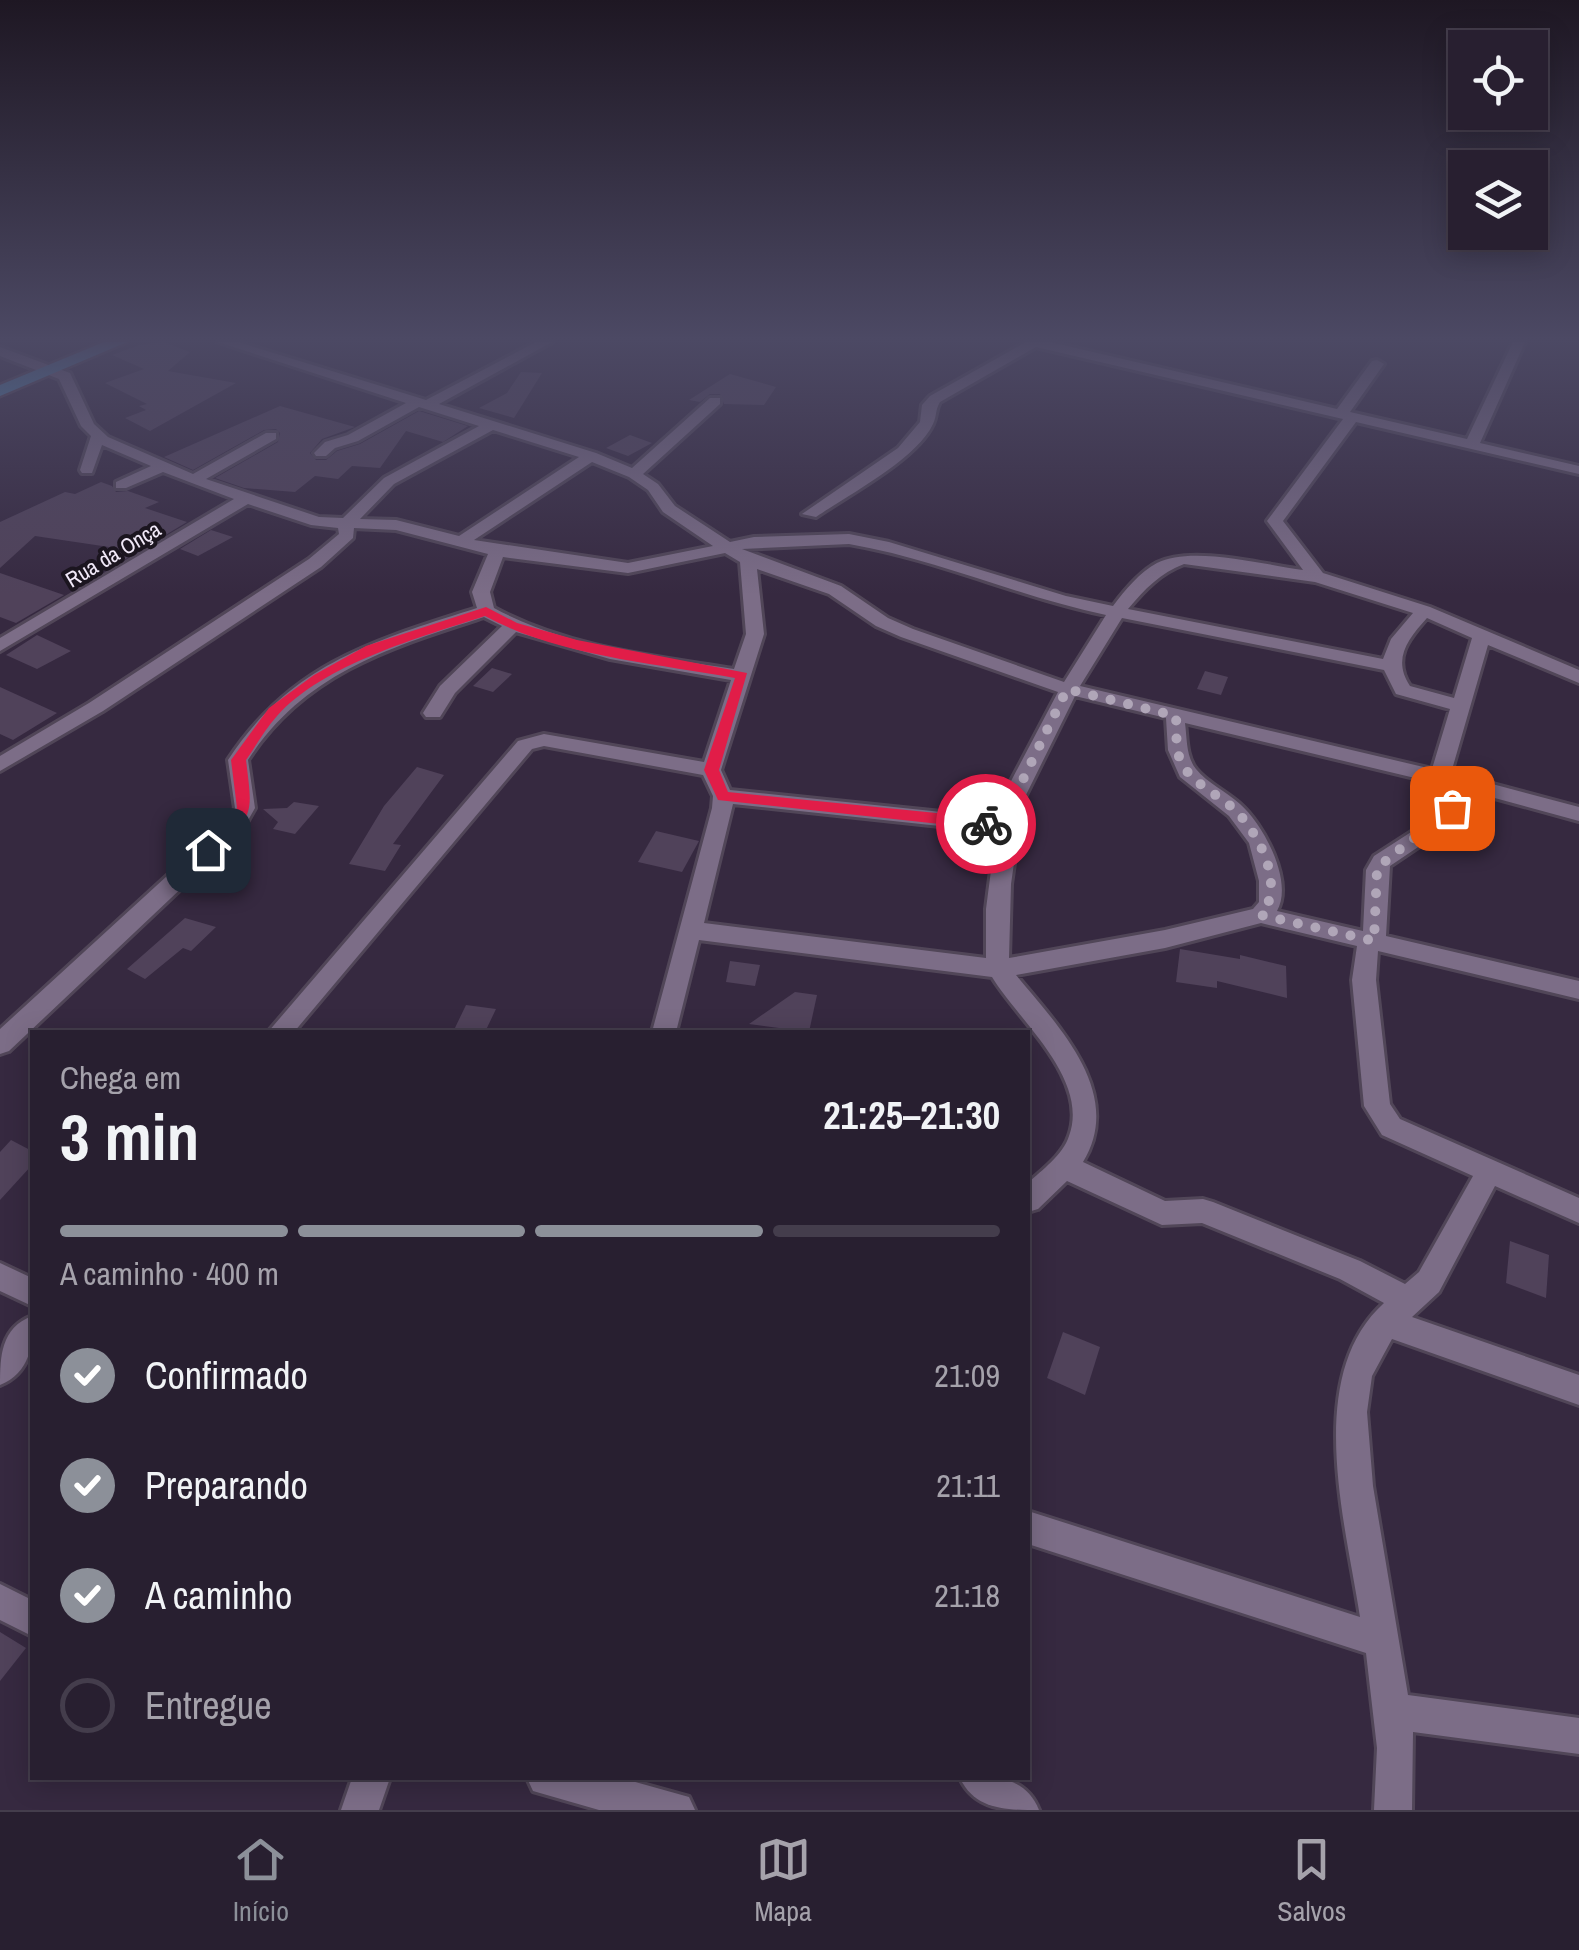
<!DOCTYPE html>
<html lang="pt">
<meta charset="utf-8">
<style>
body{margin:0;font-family:"Archivo Narrow",sans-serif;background:#302738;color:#f1f3f6;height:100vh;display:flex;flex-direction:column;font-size:38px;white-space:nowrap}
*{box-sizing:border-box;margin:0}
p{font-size:32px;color:#a5a2ab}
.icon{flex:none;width:55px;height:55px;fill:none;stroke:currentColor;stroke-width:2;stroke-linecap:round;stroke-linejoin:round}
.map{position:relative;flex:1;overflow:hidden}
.drawer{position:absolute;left:30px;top:1030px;width:1000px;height:750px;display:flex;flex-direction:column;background:#281f30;border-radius:0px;box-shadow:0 5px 25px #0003,0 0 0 2px #443d4c}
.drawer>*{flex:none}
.buttons{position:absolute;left:1448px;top:30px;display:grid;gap:20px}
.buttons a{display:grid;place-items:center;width:100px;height:100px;border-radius:0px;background:#281f30;box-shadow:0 5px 25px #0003,0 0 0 2px #443d4c;font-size:50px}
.pin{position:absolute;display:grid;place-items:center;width:85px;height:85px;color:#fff;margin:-42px;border-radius:20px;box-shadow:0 5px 15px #0006}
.courier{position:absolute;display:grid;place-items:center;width:100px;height:100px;margin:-50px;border:8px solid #e11d48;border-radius:50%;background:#fff;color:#222;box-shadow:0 2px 12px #0007}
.summary em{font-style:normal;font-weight:800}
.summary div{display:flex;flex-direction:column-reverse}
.summary{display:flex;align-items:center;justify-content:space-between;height:170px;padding:0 30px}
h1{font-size:65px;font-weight:800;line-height:75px}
.bar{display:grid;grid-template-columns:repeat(4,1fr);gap:15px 10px;align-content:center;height:120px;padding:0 30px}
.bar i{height:12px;border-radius:8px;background:#443d4c}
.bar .on{background:#8c9099}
.bar p{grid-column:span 4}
ol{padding:0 30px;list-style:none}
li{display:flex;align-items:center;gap:30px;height:110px}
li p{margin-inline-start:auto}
li .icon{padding:10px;border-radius:50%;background:#8c9099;color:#fff;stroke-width:4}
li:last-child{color:#a5a2ab}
li i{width:55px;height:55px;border:5px solid #443d4c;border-radius:50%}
.dock{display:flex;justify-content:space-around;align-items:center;height:140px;border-top:2px solid #443d4c;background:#281f30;font-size:28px;color:#a5a2ab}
.dock a{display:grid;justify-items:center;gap:5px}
.dock .on{color:#8c9099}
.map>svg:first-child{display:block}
.building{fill:#50425a}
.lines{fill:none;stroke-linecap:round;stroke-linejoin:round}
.minor-casing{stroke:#514658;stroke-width:6}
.major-casing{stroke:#514658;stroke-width:5}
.minor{fill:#7c6d87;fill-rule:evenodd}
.major{fill:#4b90bc;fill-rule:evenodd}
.route{fill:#e11d48}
.done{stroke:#b0a6b8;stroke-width:10;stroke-dasharray:0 18}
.labels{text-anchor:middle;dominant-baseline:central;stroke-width:8;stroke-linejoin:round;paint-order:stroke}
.far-street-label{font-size:22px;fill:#f1e9f8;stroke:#1b151f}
</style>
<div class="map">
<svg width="1579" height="1810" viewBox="0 0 1579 1810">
<rect width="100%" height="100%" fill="#362940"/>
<g class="building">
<polygon points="164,342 190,352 168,371 236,383 150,431 125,418 146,410 139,406 147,404 105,383 144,369 112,355 139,345"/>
<polygon points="521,372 542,373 514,418 479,408 507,393"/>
<polygon points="730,374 776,387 764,405 724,404 720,394 710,394 700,402 689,400"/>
<polygon points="280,406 355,427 322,439 310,453 316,460 326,460 337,451 360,444 419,411 468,426 443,442 406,431 380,468 352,466 338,479 315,476 295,492 244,488 215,478 278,442 280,433 276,429 264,430 193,470 164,457"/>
<polygon points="630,435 652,443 628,456 606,448"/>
<polygon points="101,482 112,486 116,492 128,491 159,502 145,508 187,522 124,560 100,554 109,547 35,536 0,568 0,522 65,492 75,494"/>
<polygon points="211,530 233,537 198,556 180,549"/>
<polygon points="0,573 64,595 16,623 0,617"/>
<polygon points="37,635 71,651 37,669 6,655"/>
<polygon points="492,668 512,674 493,692 473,686"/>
<polygon points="1205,671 1228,677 1221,695 1197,689"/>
<polygon points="0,687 57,713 13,740 0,734"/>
<polygon points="417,767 444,775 393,844 401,845 385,871 349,864 384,806"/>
<polygon points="294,802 319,806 295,834 273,829 278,822 263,809 287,808"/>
<polygon points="656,831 699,841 682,872 638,862"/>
<polygon points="185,918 216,927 191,951 183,948 145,979 127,969"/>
<polygon points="1180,949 1240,959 1240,955 1286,966 1287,998 1217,981 1217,988 1176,982"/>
<polygon points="730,961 760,965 755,986 726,982"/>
<polygon points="795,992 817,995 809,1032 749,1024"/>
<polygon points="466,1005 496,1009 485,1032 453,1032"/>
<polygon points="11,1140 32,1151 32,1165 0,1200 0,1152"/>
<polygon points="1510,1241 1549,1255 1546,1298 1506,1283"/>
<polygon points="1063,1332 1100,1347 1085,1395 1047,1378"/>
<polygon points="0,1632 26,1648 0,1681"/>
</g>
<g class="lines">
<defs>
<g id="minor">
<path d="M218 342H238L426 400 536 342H552L439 404 596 453 632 468 710 398H720V404L643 474 658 484 675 506 730 542 754 537 849 534 889 542 1066 596 1113 606C1125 590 1140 572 1157 563 1191 545 1265 565 1303 570L1267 521 1343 419 1036 347 940 402C935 410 937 416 933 424 917 459 848 495 816 517L802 514 898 448 920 422 922 405 930 396 1026 342H1050L1337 409 1372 361 1377 360 1384 364 1350 412 1467 439 1513 342H1525L1480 443 1579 466V474L1356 422 1283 521 1323 573 1430 607 1579 670V683L1488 645 1451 773 1579 807V821L1480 794 1436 835 1390 866 1386 936 1579 981V999L1378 951 1376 980 1390 1104 1400 1119 1579 1198V1223L1495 1186 1439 1292 1412 1317 1579 1375V1405L1392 1339 1372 1376 1367 1412 1373 1486 1408 1695 1579 1718V1754L1413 1732 1412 1810H1374L1377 1748 1366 1653 1028 1544V1511L1360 1617C1346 1524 1303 1376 1384 1303L1340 1279 1202 1223 1162 1225 1067 1181 1038 1209 1028 1212V1183C1042 1170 1063 1155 1069 1136 1090 1079 1018 1020 992 977L699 940 676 1032H652L712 808 713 796 703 775 544 746 532 749 294 1032H268L518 741 544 734 704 762 731 680 610 659 516 632 455 693 440 717H426L423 713 440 686 502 626 484 617C391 647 304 673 248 760L255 808 242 831 9 1051 0 1054V1029L227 821 235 808 228 760C291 664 373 641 477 608L472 592 488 554 396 530 354 528 353 538 321 567 103 711 0 771V756L89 703 309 559 339 534 338 528 311 525 248 504 0 651V638L234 499 163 472 126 488H116V482L151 466 102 445 92 473H82L80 470 91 436 81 426 59 379 0 356V347L70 373 94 424 108 437 193 474 266 433H276V439L206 479 319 517 343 518 384 478 479 426 419 407 358 441 335 448 326 456H316L314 453 325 442 348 435 406 403ZM493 430 579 457 459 536 396 520 360 519 394 484ZM592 462 629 477 648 490 663 512 713 546 628 563 474 540ZM849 544C937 559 1019 597 1106 615L1064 682 913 629 888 618 841 586 742 549ZM725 553 740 562 746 634 734 669C652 656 568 648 494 608L490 592 503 557 628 573ZM1184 564 1315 582 1413 613 1391 639 1383 659 1128 609C1145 589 1160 573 1184 564ZM757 569 829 594 876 626 901 637 1058 692 1010 783 999 818 730 790 721 770 764 634ZM1122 618 1384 670 1396 694 1450 709 1432 769 1080 686ZM1427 618 1472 638 1454 698 1410 686C1392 659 1408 639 1427 618ZM1075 696 1166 718 1168 750 1180 777 1229 816 1249 843 1259 881V902L1253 909 1165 930 1009 958 1011 884 1023 801ZM1185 723 1440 784 1460 789 1422 825 1374 856 1366 870 1363 931 1277 911C1294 881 1263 824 1240 804 1227 792 1207 783 1196 769 1186 757 1187 738 1185 723ZM733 804 996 832 986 909V958L704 923ZM1261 923 1357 946 1352 980 1364 1106 1382 1135 1473 1176 1419 1272 1405 1284 1360 1261 1213 1202 1203 1199 1165 1201 1083 1162C1125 1093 1058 1026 1016 975L1165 948Z"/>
<polygon points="0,1263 32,1278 32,1306 0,1291"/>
<path d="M32 1316C34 1344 30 1373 0 1385 0 1356 1 1328 32 1316Z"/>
<polygon points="0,1584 32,1600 32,1636 0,1620"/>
<polygon points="352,1778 390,1778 379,1810 341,1810"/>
<polygon points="527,1778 621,1778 689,1797 695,1810 599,1810 533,1791"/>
<path d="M960 1778C993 1776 1025 1775 1039 1810 1006 1810 975 1810 960 1778Z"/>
</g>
<polygon id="major" points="104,342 127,342 0,396 0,385"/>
</defs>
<use href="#minor" class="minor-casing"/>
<use href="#major" class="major-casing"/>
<use href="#minor" class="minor"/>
<use href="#major" class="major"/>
</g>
<linearGradient id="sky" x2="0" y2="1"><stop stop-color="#1e1723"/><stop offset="0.57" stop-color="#4c4964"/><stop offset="1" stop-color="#4c4964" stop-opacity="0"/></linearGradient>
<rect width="1579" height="595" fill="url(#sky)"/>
<path class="route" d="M486 607 517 623 577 640 747 673 719 770 728 792 986 818 994 824 986 829 718 800 704 770 735 678C654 663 558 656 485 616 421 637 323 664 277 716 265 729 256 746 246 760 253 817 254 813 214 854H203V846L237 808 231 760 269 708 314 675 366 646Z"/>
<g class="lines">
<path class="done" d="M986 824 1007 826 1014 798 1067 689 1176 716C1177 734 1174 756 1186 770 1198 786 1220 796 1235 810 1259 833 1286 886 1261 915L1374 941 1377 870C1385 858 1435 824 1452 808"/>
</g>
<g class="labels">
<g class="far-street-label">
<text transform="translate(113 554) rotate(-31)">Rua da Onça</text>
</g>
</g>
</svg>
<div class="buttons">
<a><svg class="icon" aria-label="locate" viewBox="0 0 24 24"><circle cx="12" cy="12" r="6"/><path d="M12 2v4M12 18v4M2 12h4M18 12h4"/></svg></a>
<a><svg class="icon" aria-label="layers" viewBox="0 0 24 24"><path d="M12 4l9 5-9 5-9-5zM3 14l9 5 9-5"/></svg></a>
</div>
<div class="pin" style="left:1452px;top:808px;background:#ea580c"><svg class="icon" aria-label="bag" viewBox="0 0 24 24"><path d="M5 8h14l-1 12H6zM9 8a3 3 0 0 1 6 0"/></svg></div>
<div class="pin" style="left:208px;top:850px;background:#1f2937"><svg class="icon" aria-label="home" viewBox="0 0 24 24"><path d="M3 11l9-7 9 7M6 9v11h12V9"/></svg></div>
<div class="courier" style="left:986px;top:824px"><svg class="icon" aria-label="bike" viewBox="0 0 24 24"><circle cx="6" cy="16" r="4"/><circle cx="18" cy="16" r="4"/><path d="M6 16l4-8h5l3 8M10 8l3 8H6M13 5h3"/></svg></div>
<section class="drawer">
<div class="summary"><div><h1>3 min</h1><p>Chega em</p></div><em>21:25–21:30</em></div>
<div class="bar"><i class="on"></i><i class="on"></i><i class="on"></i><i></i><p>A caminho · 400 m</p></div>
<ol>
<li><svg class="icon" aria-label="check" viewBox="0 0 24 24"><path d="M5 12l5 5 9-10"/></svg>Confirmado<p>21:09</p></li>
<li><svg class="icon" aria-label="check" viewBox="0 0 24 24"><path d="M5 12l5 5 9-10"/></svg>Preparando<p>21:11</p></li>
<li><svg class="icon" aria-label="check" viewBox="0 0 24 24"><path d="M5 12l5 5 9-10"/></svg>A caminho<p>21:18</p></li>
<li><i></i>Entregue</li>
</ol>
</section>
</div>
<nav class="dock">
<a class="on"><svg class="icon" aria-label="home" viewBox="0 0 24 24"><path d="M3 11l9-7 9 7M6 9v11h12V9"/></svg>Início</a>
<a><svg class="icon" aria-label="map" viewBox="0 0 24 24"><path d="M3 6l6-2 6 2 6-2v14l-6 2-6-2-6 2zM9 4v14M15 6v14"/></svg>Mapa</a>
<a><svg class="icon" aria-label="saved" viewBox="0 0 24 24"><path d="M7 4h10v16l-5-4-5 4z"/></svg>Salvos</a>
</nav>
